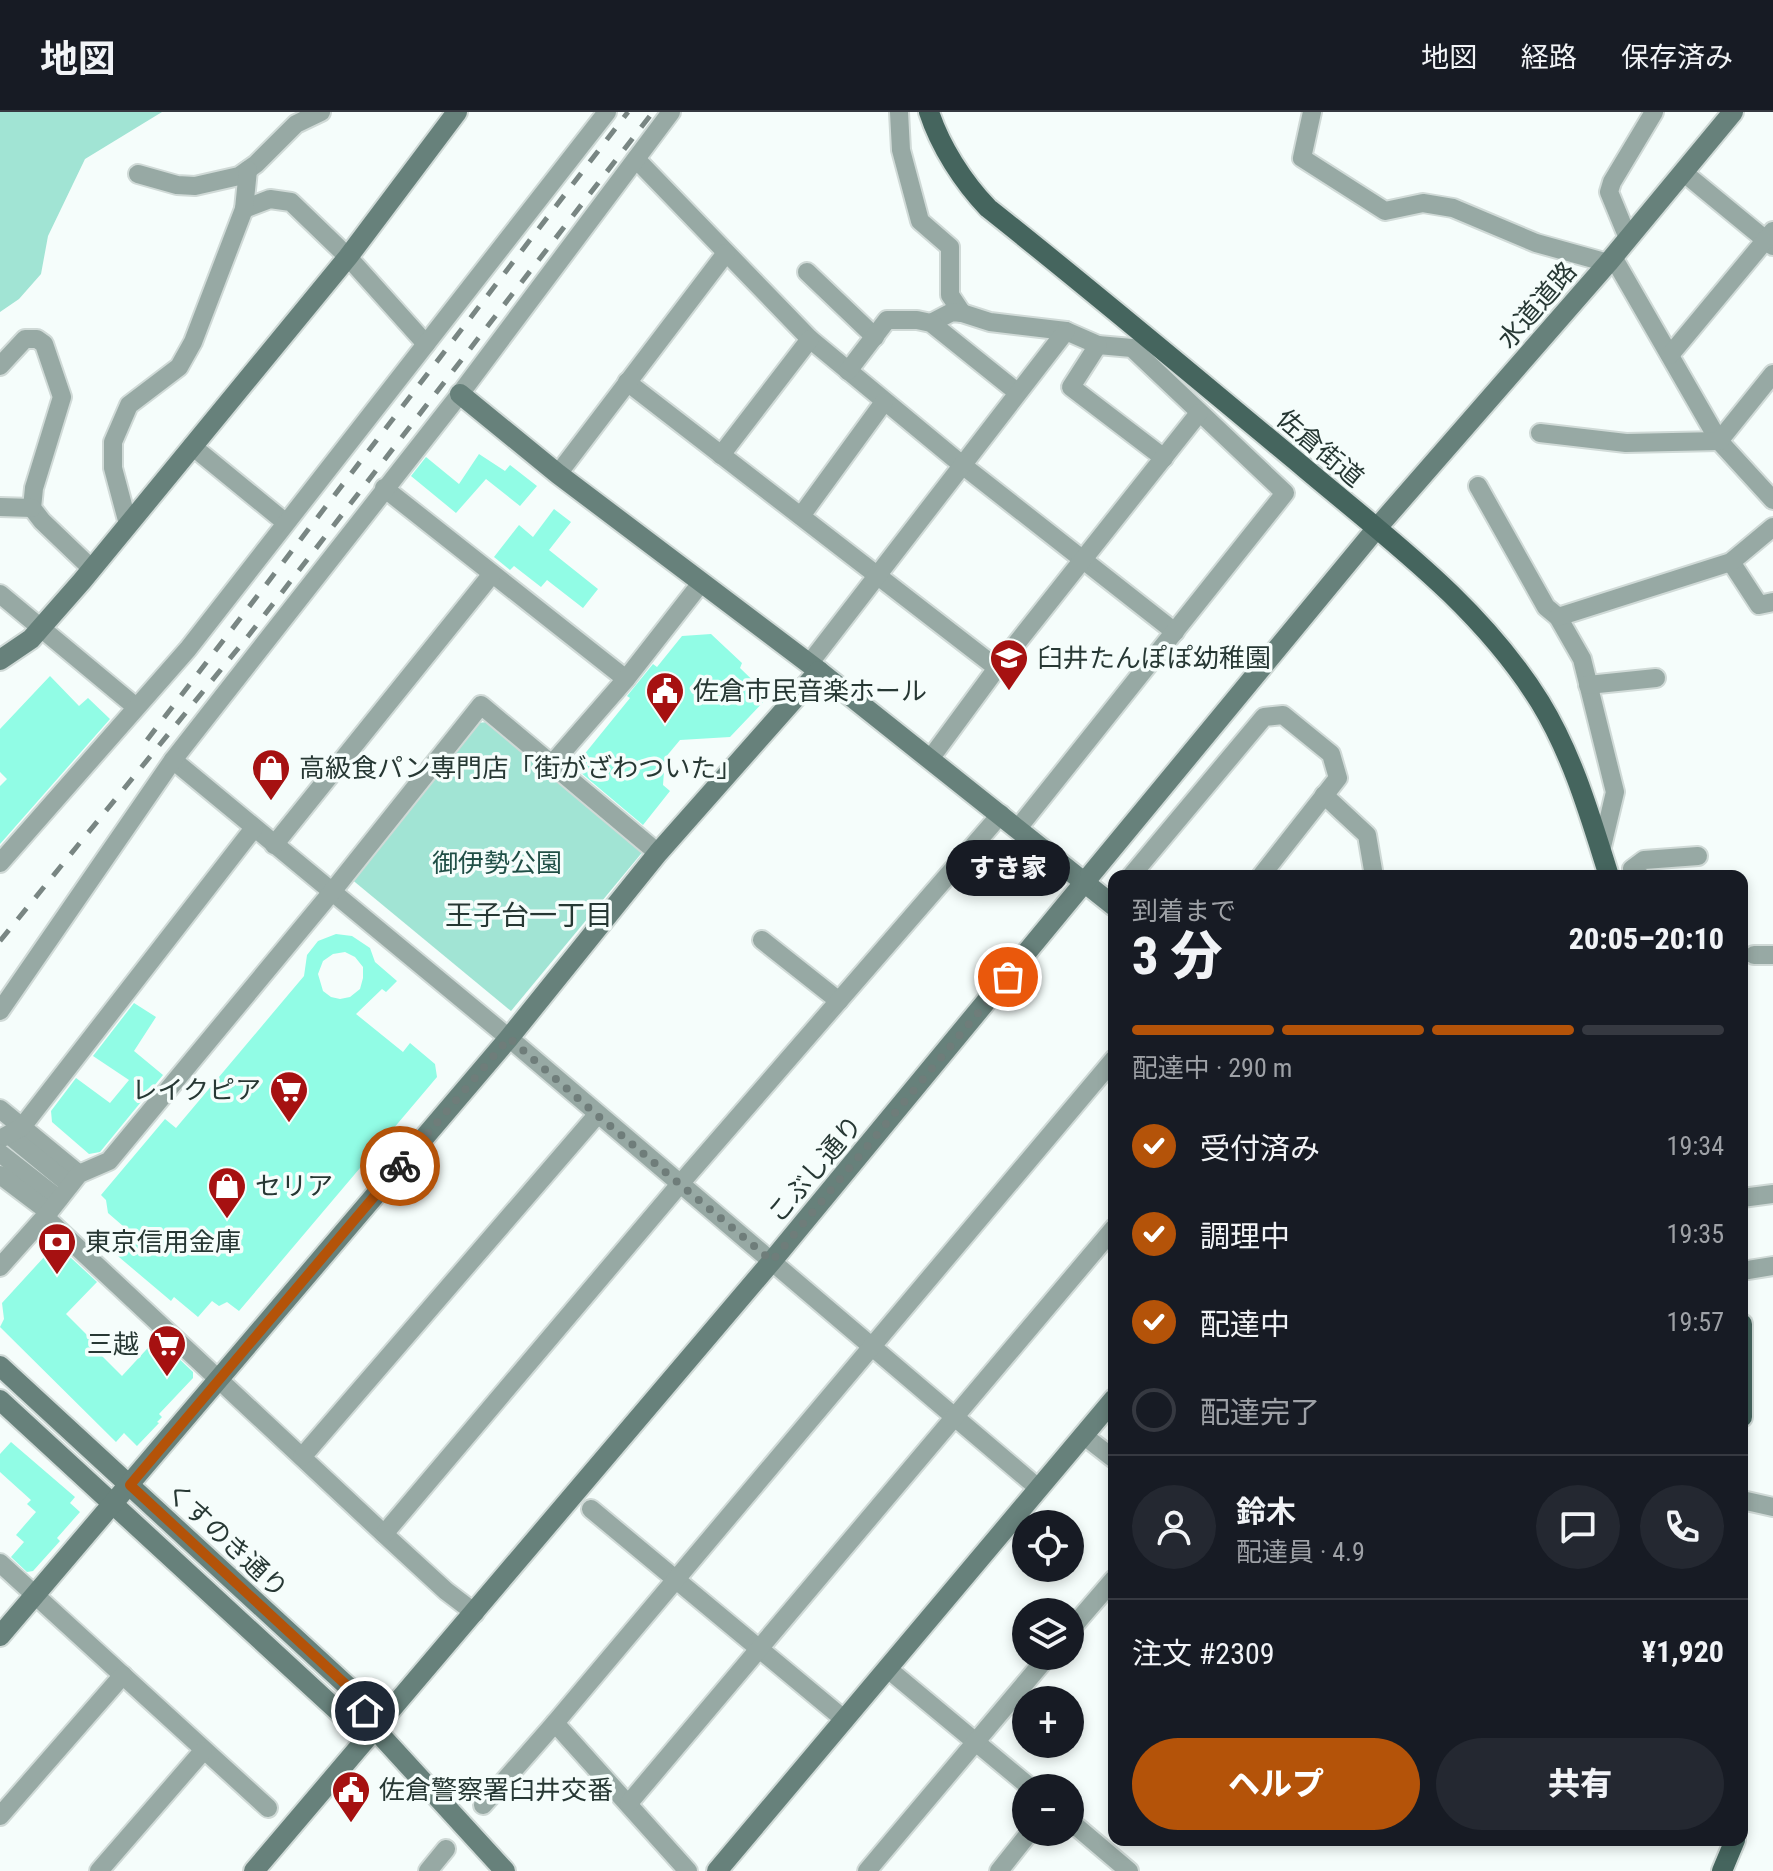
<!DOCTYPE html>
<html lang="ja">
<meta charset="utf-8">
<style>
body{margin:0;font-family:"Roboto Condensed","Noto Sans JP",sans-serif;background:#242831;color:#f1f3f6;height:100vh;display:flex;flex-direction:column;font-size:30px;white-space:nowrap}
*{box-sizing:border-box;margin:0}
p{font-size:26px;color:#9ea1a6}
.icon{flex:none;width:44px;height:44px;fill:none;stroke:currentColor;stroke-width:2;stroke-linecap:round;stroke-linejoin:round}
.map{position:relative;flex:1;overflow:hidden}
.sheet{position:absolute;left:1108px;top:758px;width:640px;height:976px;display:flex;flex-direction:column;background:#171b24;border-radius:16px;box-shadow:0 4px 12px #0003}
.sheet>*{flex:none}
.fabs{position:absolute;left:1012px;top:1398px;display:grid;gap:16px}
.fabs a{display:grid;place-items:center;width:72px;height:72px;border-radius:50%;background:#171b24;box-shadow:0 4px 12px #0003;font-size:40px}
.pin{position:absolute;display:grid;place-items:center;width:68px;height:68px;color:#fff;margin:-34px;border:4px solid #fff;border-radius:50%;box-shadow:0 2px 8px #0007}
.courier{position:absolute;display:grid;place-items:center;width:80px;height:80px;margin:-40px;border:6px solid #b45309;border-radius:50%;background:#fff;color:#222;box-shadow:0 2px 10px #0007}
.bubble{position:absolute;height:56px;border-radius:28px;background:#171b24;box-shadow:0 4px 12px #0003;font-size:26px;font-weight:800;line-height:56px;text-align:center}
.summary em{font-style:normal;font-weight:800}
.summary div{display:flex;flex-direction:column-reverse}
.summary{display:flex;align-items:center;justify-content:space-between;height:136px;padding:0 24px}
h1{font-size:52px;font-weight:800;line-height:60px}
.bar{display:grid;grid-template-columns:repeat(4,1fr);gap:12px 8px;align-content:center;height:96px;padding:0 24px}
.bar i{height:10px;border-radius:6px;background:#363941}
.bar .active{background:#b45309}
.bar p{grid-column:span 4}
.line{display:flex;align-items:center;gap:20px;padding:0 24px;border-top:2px solid #363941}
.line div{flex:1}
.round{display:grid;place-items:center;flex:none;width:84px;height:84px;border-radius:42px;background:#242831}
ol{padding:0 24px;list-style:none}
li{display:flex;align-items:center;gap:24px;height:88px}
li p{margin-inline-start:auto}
li .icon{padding:8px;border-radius:50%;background:#b45309;color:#fff;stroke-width:4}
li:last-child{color:#9ea1a6}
li i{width:44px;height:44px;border:4px solid #363941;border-radius:50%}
.button{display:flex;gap:16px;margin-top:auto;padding:16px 24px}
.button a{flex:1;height:92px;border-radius:48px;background:#b45309;color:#fff;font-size:32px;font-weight:800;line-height:92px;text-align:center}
.button a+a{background:#242831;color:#f1f3f6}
header{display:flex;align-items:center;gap:48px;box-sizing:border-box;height:112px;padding:0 40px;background:#171b24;border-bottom:2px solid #363941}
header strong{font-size:38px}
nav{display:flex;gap:44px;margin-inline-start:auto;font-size:28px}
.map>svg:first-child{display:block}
.green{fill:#a1e4d4}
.building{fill:#91fce5;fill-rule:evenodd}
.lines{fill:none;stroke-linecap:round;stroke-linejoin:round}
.street-casing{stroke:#d0dad7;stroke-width:22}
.secondary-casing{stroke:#d0dad7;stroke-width:24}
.primary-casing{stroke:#d0dad7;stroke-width:24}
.street{stroke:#97a9a4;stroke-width:18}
.secondary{stroke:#67817b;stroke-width:20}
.primary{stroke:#45655e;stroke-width:20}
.rail{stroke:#798683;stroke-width:5;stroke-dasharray:14 14;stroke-linecap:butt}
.done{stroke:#6f7d7a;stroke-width:8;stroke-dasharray:0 14.4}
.route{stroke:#b45309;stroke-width:10}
.labels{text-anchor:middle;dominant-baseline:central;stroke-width:7;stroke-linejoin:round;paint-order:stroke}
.street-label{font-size:26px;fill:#273834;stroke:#f5fdfb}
.poi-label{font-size:26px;fill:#273834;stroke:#f5fdfb;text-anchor:start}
.park-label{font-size:26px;fill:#204f46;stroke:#f5fdfb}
.neighbourhood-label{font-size:28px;fill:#273834;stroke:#f5fdfb}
</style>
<header>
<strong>地図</strong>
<nav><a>地図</a><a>経路</a><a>保存済み</a></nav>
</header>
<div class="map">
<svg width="1773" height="1759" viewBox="0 0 1773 1759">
<rect width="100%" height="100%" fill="#f5fdfb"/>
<g class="green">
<polygon points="0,0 162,0 85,47 48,124 41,162 19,187 0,200"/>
<polygon points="489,610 645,737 511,899 350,766 476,611"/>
</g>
<g class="building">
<polygon points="479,342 505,359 510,353 537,374 520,394 486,367 456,401 411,364 426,345 459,372"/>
<polygon points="554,397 571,410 549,438 598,477 583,496 547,468 541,475 514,454 510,458 494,445 519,413 533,425"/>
<polygon points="711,522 742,551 740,556 769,584 730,625 680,628 665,646 663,673 670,679 643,713 574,655 630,586 627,584 653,552 657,555 682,524"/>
<polygon points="50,564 79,594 88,586 110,607 0,732 0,674 7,667 0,660 0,617"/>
<path d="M336 822 352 824 370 836 375 850 397 869 386 880 382 877 356 902 403 940 410 931 435 952 437 965 239 1199 227 1190 219 1194 212 1189 198 1205 174 1185 171 1189 113 1140 122 1129 115 1123 123 1114 108 1101 106 1088 101 1083 165 1007 176 1016 304 864 307 843 318 829ZM345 840 355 845 363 855V866L360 877 350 885 340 887 331 885 323 879 318 862 323 849 333 842Z"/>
<polygon points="134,891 156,905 134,939 163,963 100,1040 89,1042 52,1010 51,999 76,966 110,991 129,968 93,944"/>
<polygon points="56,1132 97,1170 66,1202 103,1239 100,1242 122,1264 157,1226 193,1260 193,1266 159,1302 162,1305 157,1310 159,1311 137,1334 124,1321 116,1330 0,1215 4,1207 2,1191"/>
<polygon points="11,1330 75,1385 70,1391 80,1400 57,1426 60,1429 33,1459 27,1460 11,1445 24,1430 16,1423 36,1400 27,1392 31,1388 0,1360 0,1342"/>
</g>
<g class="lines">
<defs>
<g id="street">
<polyline points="899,0 901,38 920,109 950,135 950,183 962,201"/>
<polyline points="1312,0 1302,46 1385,99 1423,91 1453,96 1536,131 1608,151"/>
<polyline points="636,47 810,227 961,352 1175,520"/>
<polyline points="1683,60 1773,134"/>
<polyline points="138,62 177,73 195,74 239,64 256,52 296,12 321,0"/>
<polyline points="244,97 270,87 291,90 348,145 426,232"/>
<polyline points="1628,126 1609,80 1612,70 1654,0"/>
<polyline points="1613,145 1719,329 1773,388"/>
<polyline points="807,160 875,225"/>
<polyline points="931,211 952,200 962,201 990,210 1066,219 1098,233 1132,236 1285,381 1019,715"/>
<polyline points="1098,233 1071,275 1164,346"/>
<polyline points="1670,243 1773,119"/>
<polyline points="0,254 25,227 37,227 44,232 62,285 34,376 32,396 42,409 92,457"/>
<polyline points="848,259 887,208 917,208 931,211 1017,280"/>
<polyline points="627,270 997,556"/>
<polyline points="1540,321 1626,331 1719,329 1773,262"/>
<polyline points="192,334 285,410"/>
<polyline points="721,343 810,227"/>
<polyline points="558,362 726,141"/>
<polyline points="1478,374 1546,495 1558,505 1582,547 1615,680 1601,739"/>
<polyline points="384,376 626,567"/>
<polyline points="0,395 32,396"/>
<polyline points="801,404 884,290"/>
<polyline points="128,412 113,356 113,330 129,293 179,255 193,230 244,97 248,58"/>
<polyline points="1731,450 1759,493 1773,490"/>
<polyline points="0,482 136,595"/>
<polyline points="1558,505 1731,450 1773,415"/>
<polyline points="809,552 1066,219"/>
<polyline points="1588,573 1656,566"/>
<polyline points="930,647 997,556 1199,301"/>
<polyline points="173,648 509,926 1037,1375"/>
<polyline points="552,652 626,567 701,471"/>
<polyline points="1324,683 1367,723 1374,764"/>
<polyline points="274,733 492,462"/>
<polyline points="0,751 188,537 607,0"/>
<polyline points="1131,764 1264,605 1283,603 1331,642 1338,666 1261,764"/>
<polyline points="1633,764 1632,757 1644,748 1698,744"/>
<polyline points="762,828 839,889"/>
<polyline points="1754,843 1773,843"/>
<polyline points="0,899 173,648 460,282 671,0"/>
<polyline points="0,997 79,1062"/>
<polyline points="9,1023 70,1073"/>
<polyline points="0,1027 22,1015 254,716"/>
<polyline points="0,1041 59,1087"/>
<polyline points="0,1063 49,1100"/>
<polyline points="1742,1086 1773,1082"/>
<polyline points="45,1105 384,1422 446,1479 475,1501"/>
<polyline points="0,1155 49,1100 79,1062 109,1049 331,781 481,593 658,741"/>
<polyline points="1742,1159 1773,1154"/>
<polyline points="1083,1323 1114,1347"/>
<polyline points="302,1345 597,1003"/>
<polyline points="1742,1388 1773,1395"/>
<polyline points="591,1397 845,1608"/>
<polyline points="384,1422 680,1072 1001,702"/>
<polyline points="0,1451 268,1696"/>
<polyline points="1070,1518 1114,1467"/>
<polyline points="888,1557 1031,1676"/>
<polyline points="555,1611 688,1759"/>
<polyline points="629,1691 1114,1116"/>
<polyline points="483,1693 555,1611 1114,947"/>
<polyline points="0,1704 123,1563"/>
<polyline points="1070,1709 1129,1759"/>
<polyline points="99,1759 203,1639"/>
<polyline points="428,1759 446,1737"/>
<polyline points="867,1759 1048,1544"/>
<polyline points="999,1759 1030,1720"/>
</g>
<g id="secondary">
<polyline points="460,282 558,362 819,559 1114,794"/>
<polyline points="0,548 31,527 82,469 348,145 457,0"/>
<polyline points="0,1254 356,1582 374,1616 505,1759"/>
<polyline points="0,1288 341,1602 374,1616"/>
<polyline points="0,1524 509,926 658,741 819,559"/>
<polyline points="254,1759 772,1149 1376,417 1608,151 1733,0"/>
<polyline points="717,1759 1114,1287"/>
</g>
<g id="primary">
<path d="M929 0C940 34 963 70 988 96 1094 180 1197 267 1301 353 1387 426 1479 492 1540 590 1573 644 1590 704 1609 764"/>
<polyline points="1742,1212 1742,1305"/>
<polyline points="1722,1759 1735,1728"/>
</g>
</defs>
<use href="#street" class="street-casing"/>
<use href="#secondary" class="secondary-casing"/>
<use href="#primary" class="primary-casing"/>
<use href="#street" class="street"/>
<use href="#secondary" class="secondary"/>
<use href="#primary" class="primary"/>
<g class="rail">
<polyline points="147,628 628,0"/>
<polyline points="0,829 249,523 653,0"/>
</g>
</g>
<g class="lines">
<polyline class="done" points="400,1054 509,926 597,1003 772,1149 1008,865"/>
<polyline class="route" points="365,1599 356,1582 130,1373 400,1054"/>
</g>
<defs>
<symbol id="school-pin" viewBox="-11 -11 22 30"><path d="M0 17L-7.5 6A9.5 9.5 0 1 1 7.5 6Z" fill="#a61111" stroke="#f5fdfb"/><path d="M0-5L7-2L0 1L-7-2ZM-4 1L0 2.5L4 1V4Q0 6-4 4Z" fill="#fff"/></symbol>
<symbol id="civic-pin" viewBox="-11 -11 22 30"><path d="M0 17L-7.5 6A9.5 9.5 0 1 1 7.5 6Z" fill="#a61111" stroke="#f5fdfb"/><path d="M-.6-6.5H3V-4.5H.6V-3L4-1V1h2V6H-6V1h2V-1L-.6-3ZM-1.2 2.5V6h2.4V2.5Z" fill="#fff"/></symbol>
<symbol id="shop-pin" viewBox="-11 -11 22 30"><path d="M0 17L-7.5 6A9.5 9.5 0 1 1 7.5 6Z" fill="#a61111" stroke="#f5fdfb"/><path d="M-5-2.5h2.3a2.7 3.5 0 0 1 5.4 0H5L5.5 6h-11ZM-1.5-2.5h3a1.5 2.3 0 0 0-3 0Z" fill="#fff"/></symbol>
<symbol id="supermarket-pin" viewBox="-11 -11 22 30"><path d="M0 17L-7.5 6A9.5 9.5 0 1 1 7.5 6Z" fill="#a61111" stroke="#f5fdfb"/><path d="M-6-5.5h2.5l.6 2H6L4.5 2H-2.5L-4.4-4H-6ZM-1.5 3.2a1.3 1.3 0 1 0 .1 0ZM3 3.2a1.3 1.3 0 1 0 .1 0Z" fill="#fff"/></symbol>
<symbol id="bank-pin" viewBox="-11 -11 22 30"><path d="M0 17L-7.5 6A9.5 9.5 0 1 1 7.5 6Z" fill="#a61111" stroke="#f5fdfb"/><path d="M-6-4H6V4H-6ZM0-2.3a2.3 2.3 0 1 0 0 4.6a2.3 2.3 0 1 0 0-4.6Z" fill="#fff"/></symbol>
</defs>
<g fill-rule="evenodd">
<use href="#school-pin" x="987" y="524" width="44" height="60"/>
<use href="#civic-pin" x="643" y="557" width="44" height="60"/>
<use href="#shop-pin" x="249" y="634" width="44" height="60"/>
<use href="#supermarket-pin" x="267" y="956" width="44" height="60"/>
<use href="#shop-pin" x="205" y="1052" width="44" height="60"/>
<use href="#bank-pin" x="35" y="1108" width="44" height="60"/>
<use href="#supermarket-pin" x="145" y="1210" width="44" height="60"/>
<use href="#civic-pin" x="329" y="1656" width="44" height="60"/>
</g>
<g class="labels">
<g class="street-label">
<text transform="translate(1537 193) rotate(-49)">水道道路</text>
<text transform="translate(1320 336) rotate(40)">佐倉街道</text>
<text transform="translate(815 1057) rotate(-50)">こぶし通り</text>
<text transform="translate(227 1428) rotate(43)">くすのき通り</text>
</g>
<g class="poi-label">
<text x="1037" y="546">臼井たんぽぽ幼稚園</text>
<text x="693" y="579">佐倉市民音楽ホール</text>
<text x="299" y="656">高級食パン専門店「街がざわついた」</text>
<text x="261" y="978" text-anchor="end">レイクピア</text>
<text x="255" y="1074">セリア</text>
<text x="85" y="1130">東京信用金庫</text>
<text x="139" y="1232" text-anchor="end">三越</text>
<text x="379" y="1678">佐倉警察署臼井交番</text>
</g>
<g class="park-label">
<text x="497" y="751">御伊勢公園</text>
</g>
<g class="neighbourhood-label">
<text x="529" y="803">王子台一丁目</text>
</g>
</g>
</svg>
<div class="fabs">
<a><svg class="icon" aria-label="locate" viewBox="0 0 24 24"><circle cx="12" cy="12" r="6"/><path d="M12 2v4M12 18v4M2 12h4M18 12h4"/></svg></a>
<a><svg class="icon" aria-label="layers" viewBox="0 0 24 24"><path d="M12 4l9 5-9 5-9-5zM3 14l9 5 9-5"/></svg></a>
<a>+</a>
<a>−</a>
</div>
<div class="pin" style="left:1008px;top:865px;background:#ea580c"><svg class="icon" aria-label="bag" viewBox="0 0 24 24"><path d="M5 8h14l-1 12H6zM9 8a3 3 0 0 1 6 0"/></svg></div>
<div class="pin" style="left:365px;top:1599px;background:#1f2937"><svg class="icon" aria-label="home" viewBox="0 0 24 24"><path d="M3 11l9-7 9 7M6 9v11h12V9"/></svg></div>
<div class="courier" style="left:400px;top:1054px"><svg class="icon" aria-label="bike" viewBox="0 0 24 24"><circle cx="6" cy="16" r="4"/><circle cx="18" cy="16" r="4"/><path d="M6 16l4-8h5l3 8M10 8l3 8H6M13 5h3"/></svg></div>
<div class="bubble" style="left:946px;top:728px;width:124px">すき家</div>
<section class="sheet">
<div class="summary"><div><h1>3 分</h1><p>到着まで</p></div><em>20:05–20:10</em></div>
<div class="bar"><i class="active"></i><i class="active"></i><i class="active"></i><i></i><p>配達中 · 290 m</p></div>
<ol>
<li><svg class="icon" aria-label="check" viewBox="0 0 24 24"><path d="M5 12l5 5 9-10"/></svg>受付済み<p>19:34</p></li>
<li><svg class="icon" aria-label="check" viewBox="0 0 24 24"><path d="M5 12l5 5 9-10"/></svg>調理中<p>19:35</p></li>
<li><svg class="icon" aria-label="check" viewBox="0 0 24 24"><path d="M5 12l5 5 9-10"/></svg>配達中<p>19:57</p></li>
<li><i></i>配達完了</li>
</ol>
<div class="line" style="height:144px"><a class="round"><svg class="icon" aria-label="person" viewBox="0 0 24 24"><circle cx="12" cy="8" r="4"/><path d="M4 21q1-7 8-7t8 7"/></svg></a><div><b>鈴木</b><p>配達員 · 4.9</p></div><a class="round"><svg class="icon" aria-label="chat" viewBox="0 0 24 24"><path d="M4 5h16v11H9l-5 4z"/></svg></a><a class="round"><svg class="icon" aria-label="phone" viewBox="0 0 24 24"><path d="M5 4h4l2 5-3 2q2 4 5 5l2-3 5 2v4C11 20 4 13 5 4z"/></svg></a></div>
<div class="line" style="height:104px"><div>注文 #2309</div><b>¥1,920</b></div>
<div class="button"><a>ヘルプ</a><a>共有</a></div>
</section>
</div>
